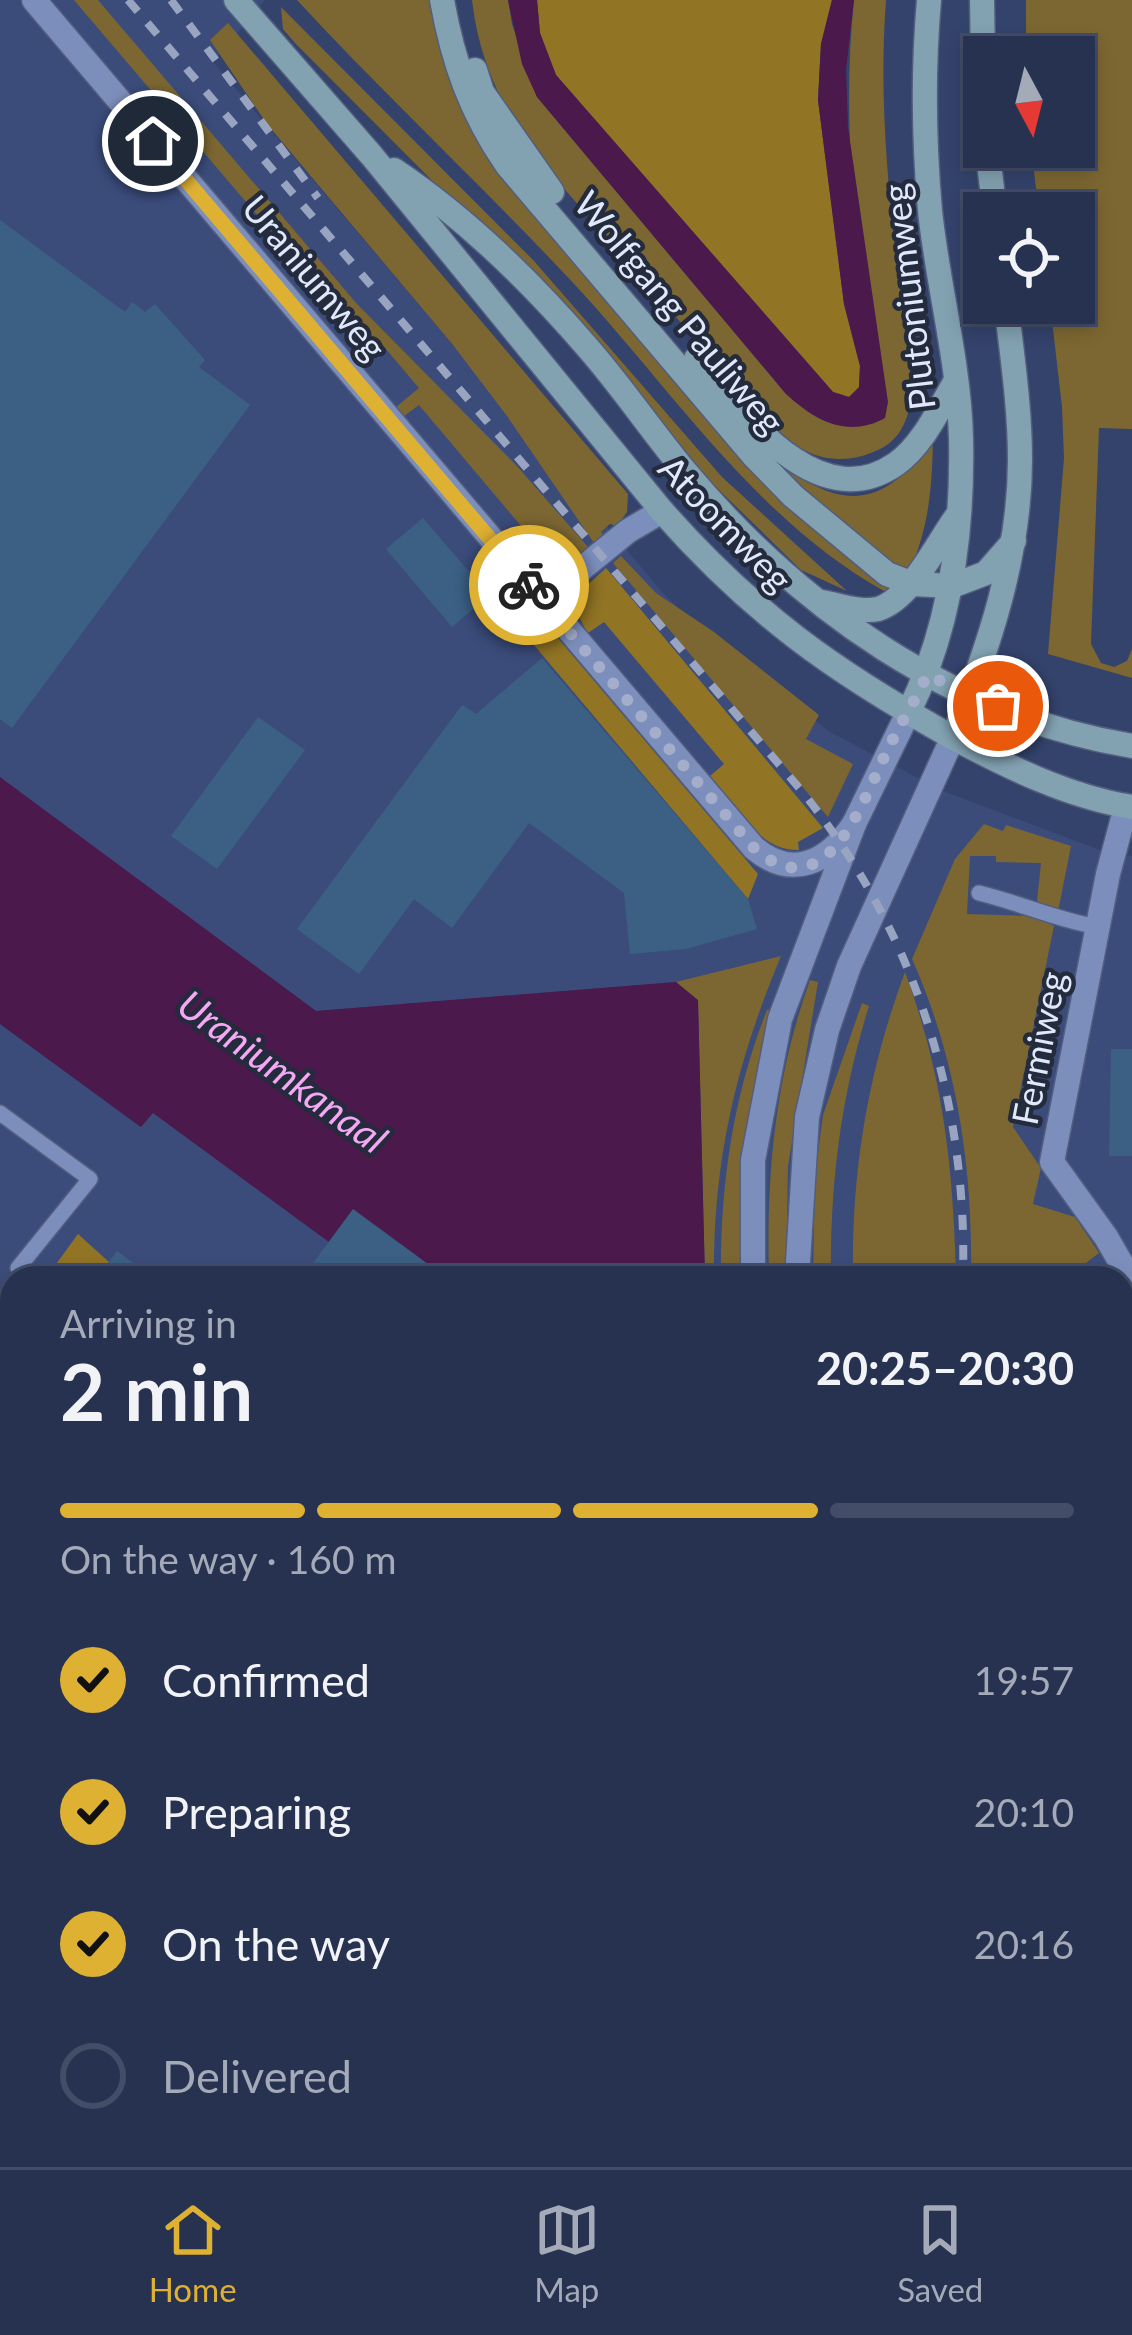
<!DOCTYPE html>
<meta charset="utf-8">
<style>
body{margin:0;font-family:Lato,sans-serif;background:#2f3a58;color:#f1f3f6;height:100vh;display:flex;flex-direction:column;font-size:45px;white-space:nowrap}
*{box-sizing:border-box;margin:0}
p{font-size:39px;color:#a4aab7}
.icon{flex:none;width:66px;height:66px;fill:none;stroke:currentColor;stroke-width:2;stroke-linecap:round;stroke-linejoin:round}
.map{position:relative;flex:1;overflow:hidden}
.drawer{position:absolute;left:0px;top:1266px;width:1134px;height:903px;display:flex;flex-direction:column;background:#273251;border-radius:36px 36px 0 0;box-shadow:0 6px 18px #0003,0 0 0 3px #434d68}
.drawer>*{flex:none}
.needle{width:78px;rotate:173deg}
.buttons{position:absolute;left:963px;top:36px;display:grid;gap:24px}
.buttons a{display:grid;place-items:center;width:132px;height:132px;border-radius:0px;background:#273251;box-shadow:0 6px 18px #0003,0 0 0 3px #434d68;font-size:60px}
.pin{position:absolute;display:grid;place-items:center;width:102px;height:102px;color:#fff;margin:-51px;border:6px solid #fff;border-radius:50%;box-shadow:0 3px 12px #0007}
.courier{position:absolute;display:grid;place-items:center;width:120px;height:120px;margin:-60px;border:9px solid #deb133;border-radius:50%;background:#fff;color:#222;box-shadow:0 3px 15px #0007}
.headline em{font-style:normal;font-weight:700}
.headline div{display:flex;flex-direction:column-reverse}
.headline{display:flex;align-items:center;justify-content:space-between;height:204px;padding:0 60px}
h1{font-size:78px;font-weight:700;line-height:90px}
.bar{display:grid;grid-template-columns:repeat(4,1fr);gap:18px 12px;align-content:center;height:144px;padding:0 60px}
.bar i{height:15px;border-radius:9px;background:#434d68}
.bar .active{background:#deb133}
.bar p{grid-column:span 4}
ol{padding:0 60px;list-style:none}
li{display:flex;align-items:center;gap:36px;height:132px}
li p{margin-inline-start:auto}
li .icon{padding:12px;border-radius:50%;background:#deb133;color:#111;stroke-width:4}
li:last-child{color:#a4aab7}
li i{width:66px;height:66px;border:6px solid #434d68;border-radius:50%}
.menu{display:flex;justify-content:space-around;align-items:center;height:168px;border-top:3px solid #434d68;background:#273251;font-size:33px;color:#a4aab7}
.menu a{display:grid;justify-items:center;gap:6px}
.menu .active{color:#deb133}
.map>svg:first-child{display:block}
.built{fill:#3b4c7b}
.green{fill:#7c6732}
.forest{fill:#917424}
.water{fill:#4b194b}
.building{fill:#3b6084}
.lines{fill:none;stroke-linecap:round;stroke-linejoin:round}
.lane-casing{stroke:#535e7f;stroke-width:18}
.street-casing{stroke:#535e7f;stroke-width:27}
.secondary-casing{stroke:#535e7f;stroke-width:27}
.lane{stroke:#7c8ebc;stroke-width:15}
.street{stroke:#7c8ebc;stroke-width:24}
.secondary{stroke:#82a1b1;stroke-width:24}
.rail{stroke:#99a4c0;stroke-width:8;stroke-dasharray:15 15;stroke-linecap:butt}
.done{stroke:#a4aeca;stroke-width:12;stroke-dasharray:0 21.6}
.route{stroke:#deb133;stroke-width:15}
.labels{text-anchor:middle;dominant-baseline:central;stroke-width:9;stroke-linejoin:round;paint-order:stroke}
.street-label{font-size:36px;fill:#e0e8fc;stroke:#232b3d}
.water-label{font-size:39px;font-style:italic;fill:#f4a7f2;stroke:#232b3d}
</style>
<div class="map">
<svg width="1132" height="2167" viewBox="0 0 1132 2167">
<rect width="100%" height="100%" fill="#34436c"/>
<polygon class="built" points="0,0 265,0 213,62 663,593 737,664 832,733 943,791 1116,856 1132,856 1132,2167 0,2167 0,1024 140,1127 152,1112 378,1278 12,1278 12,2157 1122,2157 1122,1278 705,1278 698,1001 676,982 316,1011 0,780"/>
<g class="green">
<path d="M74 0H98L357 304 516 465 588 547C560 572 547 585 519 551L532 539 419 405 404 416 396 407 419 388 385 348 363 367 354 356 367 344Z"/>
<path d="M297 0H432C444 71 467 126 509 184L894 586 884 591C750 516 665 378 560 269 474 178 382 92 297 0Z"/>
<path d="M472 0H508L512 24 537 97 786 394C817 421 833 431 875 423 862 283 839 141 854 0H886C876 131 897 259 912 389 910 414 903 439 878 450 852 462 824 463 799 447 761 424 731 381 702 347 648 284 593 222 538 159 503 109 479 62 472 0Z"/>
<polygon points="1026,0 1132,0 1132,429 1099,428 1091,644 1101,663 1114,667 1127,661 1132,649 1132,678 1048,654 1064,458 1062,407 1050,303 1074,303 1074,213 1039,213 1031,147 1074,147 1074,57 1026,57"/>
<polygon points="281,7 534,261 722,477 847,591 801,570 713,484 594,343 295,43 283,29"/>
<polygon points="228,23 628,494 627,512 617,526 610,524 601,532 603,535 594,543 507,416 453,345 267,124 210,40"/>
<path d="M933 439C932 489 929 530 907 576L771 464 776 459C840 513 885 509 933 439Z"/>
<polygon points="621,556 656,593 714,632 819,715 806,739 853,764 828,817 613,563"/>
<path d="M984 824 1003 831 1006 825 1071 846 1058 912 1037 901 1041 863 996 862V856H970L967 914 1033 916 1054 926 1013 1127 1041 1168 1033 1204 1075 1217 1099 1253 1086 1263 1096 1278H1074L1071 1274 1067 1278H971C973 1168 957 1060 912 959L955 859Z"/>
<path d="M781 956C736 1064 713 1160 714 1278H705L698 1001 676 982Z"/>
<path d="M905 972C944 1078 953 1167 956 1278H853C851 1171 868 1072 905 972Z"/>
<path d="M810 980 818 982 788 1166 786 1278H769C766 1176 775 1077 810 980Z"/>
<path d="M862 1003 869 1006C841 1096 830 1183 831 1278H813L815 1175 823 1115Z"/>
<path d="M767 1010H772C747 1099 740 1186 741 1278H721C720 1186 733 1095 767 1010Z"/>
<polygon points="718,2157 838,2157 840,2167 712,2167"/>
<polygon points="844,2157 949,2157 943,2167 857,2167"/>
</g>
<g class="forest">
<polygon points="537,0 832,0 821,44 818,100 844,304 860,366 859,388 849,397 833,392 556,75 540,33"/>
<path d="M606 568 823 828 798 842 799 850C759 852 733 803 710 776L724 764 604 622 588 633C566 600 581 591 606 568Z"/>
<polygon points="540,617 758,874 748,899 512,619"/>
<polygon points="78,1234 109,1262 97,1278 46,1278"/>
<polygon points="12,1323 12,1434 0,1425 0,1340"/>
</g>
<g class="water">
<path d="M508 0H537L540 33 556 75 833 392 849 397 859 387 860 366 844 304 818 100 821 44 832 0H854L846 70 848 127 888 402 885 418C847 439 815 420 786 394L537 97 522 64Z"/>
<polygon points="0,777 316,1011 676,982 698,1000 705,1278 378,1278 153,1113 141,1127 0,1024"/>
</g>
<g class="building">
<polygon points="0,220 125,312 132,302 145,312 155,304 205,360 199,367 250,405 12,728 0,719"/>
<polygon points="423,518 489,595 452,627 386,549"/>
<polygon points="542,658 748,899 757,929 686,949 630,954 624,893 529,823 452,928 414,899 359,974 297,929 459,709 463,705 476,714"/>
<polygon points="258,717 305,750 217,869 171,836"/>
<polygon points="1111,1049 1132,1049 1132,1156 1109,1156"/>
<polygon points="353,1209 447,1278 302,1278"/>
<polygon points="117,1251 154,1278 97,1278"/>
</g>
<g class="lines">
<defs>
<g id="lane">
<path d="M979 893C1020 903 1057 920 1098 927"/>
<polyline points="0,1113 90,1179 18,1268"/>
<polyline points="0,1518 12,1517"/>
<polyline points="0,1825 12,1809"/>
</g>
<g id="street">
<path d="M34 0 754 848C793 881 829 861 854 824"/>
<polyline points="542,601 628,531 662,511"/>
<polyline points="1126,807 1108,874 1052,1162 1106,1237 1132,1282"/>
<polyline points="753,1278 753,1160 780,1019 854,824 908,713"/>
<polyline points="797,1278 807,1117 827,1030 849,966 953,737"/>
<polyline points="362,2167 370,2157"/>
</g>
<g id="secondary">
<path d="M236 0 372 156 662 511C752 613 833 671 952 737 1008 767 1069 797 1132 807"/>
<path d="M442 0C453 62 471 113 507 165L753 455 793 496 887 574 913 584 952 586 986 573 1014 541"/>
<polyline points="982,0 984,123"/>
<polyline points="475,70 482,92 552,192"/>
<polyline points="987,147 995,213"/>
<path d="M394 170C466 218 532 283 588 348 622 387 651 430 684 470 799 608 952 716 1132 746"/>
<path d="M696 359C740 410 816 519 896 464 922 446 939 409 955 382"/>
<path d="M822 602C839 605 861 613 878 609 911 599 937 543 957 516"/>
<path d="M908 713C951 628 963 533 961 438 959 362 938 286 930 211 924 143 923 68 929 0"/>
<path d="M953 737C988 649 1020 556 1020 460 1020 407 1012 355 1006 303"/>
</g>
</defs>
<use href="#lane" class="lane-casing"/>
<use href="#street" class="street-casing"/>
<use href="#secondary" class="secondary-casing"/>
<use href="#lane" class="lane"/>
<use href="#street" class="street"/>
<use href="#secondary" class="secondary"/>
<g class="rail">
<path d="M128 0 800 789C914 928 968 1100 963 1278"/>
<polyline points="171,0 318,198"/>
<polyline points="548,2167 549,2157"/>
</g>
</g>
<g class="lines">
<path class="done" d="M529 585 754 848C827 913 863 800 887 751 899 726 915 701 927 675L998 706"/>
<polyline class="route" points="153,141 529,585"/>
</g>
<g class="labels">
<g class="street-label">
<text transform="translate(315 277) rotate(50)">Uraniumweg</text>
<text transform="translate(908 297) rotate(-97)">Plutoniumweg</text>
<text transform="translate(680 312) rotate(50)">Wolfgang Pauliweg</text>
<text transform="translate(726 523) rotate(46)">Atoomweg</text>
<text transform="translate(1038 1048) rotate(-79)">Fermiweg</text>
</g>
<g class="water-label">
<text transform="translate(283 1071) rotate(36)">Uraniumkanaal</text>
</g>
</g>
</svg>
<div class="buttons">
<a><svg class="needle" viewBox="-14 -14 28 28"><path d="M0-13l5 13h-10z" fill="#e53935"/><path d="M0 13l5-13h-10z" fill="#a4aab7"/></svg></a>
<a><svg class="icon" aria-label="locate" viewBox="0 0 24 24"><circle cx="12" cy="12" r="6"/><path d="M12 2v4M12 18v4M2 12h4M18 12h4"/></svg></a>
</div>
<div class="pin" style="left:998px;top:706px;background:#ea580c"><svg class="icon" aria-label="bag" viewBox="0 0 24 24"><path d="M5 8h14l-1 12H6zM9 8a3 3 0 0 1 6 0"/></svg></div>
<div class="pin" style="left:153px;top:141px;background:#1f2937"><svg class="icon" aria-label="home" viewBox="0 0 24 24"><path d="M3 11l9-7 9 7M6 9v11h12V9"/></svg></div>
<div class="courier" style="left:529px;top:585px"><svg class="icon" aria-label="bike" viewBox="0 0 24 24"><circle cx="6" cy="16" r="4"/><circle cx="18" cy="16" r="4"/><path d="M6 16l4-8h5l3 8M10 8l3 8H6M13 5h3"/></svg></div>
<section class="drawer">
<div class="headline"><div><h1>2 min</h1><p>Arriving in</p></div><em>20:25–20:30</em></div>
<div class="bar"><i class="active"></i><i class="active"></i><i class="active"></i><i></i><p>On the way · 160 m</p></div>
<ol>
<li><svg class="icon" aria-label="check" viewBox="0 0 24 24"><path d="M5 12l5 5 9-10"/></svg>Confirmed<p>19:57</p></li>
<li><svg class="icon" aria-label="check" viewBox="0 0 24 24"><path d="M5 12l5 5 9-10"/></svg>Preparing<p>20:10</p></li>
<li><svg class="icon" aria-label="check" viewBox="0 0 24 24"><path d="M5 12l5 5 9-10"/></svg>On the way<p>20:16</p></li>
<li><i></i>Delivered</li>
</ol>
</section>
</div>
<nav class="menu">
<a class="active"><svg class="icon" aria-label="home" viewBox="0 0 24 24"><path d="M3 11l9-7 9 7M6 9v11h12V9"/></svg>Home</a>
<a><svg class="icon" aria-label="map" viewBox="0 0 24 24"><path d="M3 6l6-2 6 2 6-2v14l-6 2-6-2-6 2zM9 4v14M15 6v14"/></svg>Map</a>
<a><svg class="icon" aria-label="saved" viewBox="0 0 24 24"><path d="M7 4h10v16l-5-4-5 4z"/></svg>Saved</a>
</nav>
